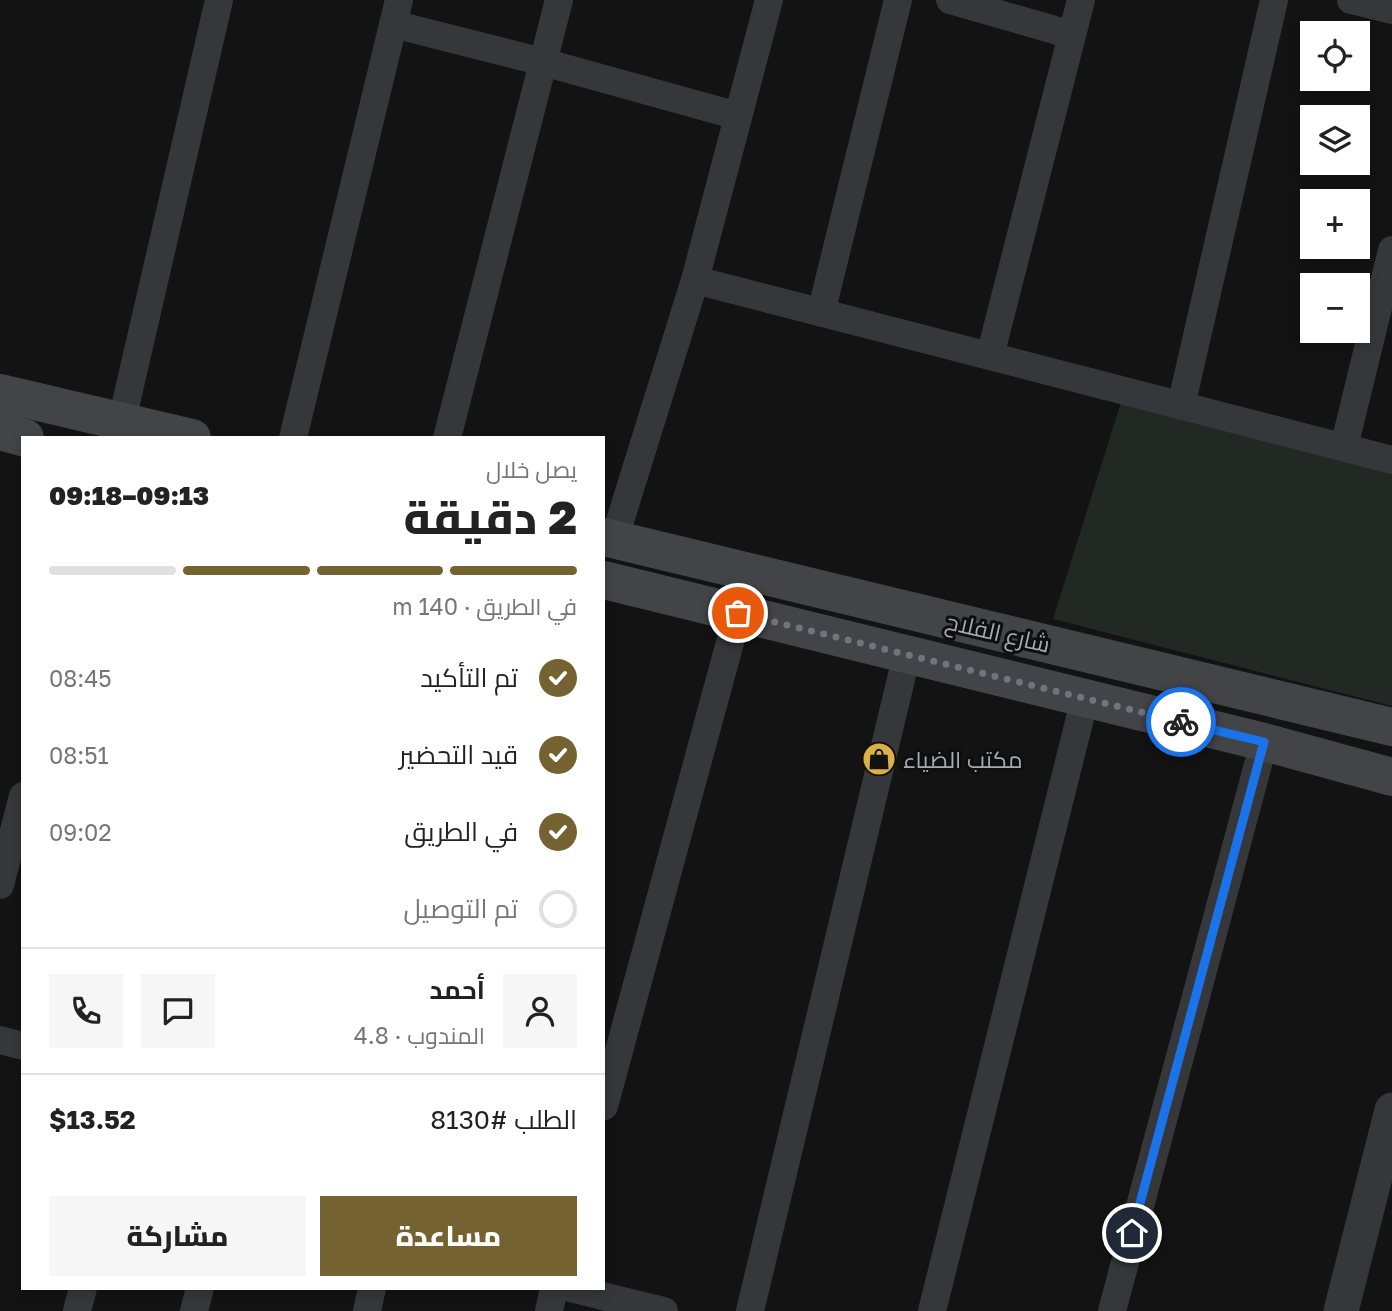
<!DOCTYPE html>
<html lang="ar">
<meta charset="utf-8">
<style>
body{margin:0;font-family:"Golos Text",Cairo,sans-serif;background:#f6f6f6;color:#222;direction:rtl;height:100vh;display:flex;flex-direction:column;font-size:26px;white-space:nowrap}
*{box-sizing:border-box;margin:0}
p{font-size:23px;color:#767676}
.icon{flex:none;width:38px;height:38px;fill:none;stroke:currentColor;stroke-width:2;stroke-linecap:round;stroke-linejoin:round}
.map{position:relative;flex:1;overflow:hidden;direction:ltr}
.side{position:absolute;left:21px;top:436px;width:584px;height:854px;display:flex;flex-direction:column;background:#fff;border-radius:0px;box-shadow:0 4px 10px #0003;direction:rtl}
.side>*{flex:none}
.buttons{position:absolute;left:1300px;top:21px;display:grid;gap:14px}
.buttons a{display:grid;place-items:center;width:70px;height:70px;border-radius:0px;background:#fff;box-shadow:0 4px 10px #0003;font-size:35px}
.pin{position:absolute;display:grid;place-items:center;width:60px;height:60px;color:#fff;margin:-30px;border:4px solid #fff;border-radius:50%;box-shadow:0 2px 7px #0007}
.courier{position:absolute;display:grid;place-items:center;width:70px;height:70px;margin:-35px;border:5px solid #1a73e8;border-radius:50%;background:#fff;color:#222;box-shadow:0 2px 9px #0007}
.overview em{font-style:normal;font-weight:800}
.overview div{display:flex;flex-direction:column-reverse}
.overview{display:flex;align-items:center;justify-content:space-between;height:119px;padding:0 28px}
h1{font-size:46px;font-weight:800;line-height:52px}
.bar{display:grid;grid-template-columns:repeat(4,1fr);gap:10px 7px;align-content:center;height:84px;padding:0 28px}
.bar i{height:9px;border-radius:5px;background:#e0e0e0}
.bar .on{background:#756231}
.bar p{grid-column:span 4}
.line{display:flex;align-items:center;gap:18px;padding:0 28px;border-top:2px solid #e0e0e0}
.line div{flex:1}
.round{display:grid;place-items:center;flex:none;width:74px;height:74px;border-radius:0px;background:#f6f6f6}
ol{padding:0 28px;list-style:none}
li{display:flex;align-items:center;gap:21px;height:77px}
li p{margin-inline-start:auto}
li .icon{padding:7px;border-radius:50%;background:#756231;color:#fff;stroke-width:4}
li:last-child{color:#767676}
li i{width:38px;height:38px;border:4px solid #e0e0e0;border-radius:50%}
.action{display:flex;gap:14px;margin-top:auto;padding:14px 28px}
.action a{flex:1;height:80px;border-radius:0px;background:#756231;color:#fff;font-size:28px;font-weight:800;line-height:80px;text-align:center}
.action a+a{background:#f6f6f6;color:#222}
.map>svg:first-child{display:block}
.green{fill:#222823}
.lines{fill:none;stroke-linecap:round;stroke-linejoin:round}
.minor{stroke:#36373b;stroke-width:28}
.tertiary{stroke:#36373b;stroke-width:35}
.secondary{stroke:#424448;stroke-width:38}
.done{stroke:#73747b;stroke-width:7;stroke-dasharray:0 12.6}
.route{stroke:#1a73e8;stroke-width:9}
.labels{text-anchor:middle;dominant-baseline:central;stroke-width:6;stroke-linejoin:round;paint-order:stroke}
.street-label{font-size:23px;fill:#a6a9b3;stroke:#0e0e0f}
.poi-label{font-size:23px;fill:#a6a9b3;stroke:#0e0e0f;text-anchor:start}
</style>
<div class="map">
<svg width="1392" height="1311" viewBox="0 0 1392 1311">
<rect width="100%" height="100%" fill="#131314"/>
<polygon class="green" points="1122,399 1392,474 1392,706 1053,619"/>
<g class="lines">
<g class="minor">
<polyline points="950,0 1072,35"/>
<polyline points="1351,0 1392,10"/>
<polyline points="393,24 543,62 738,116"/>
<polyline points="695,280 1392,460"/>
<polyline points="821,313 898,0"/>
<polyline points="990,356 1081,0"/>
<polyline points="1181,406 1274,0"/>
<polyline points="122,420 219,0"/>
<polyline points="293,438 399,0"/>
<polyline points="447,438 559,0"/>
<polyline points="1344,447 1392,250"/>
<polyline points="614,540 695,280 769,0"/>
<polyline points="0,885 23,796"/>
<polyline points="0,1040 23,1046"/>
<polyline points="604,1106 738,613"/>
<polyline points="570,1288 664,1311"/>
<polyline points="77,1311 83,1288"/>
<polyline points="194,1311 200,1288"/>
<polyline points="367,1311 372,1288"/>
<polyline points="549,1311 554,1288"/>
<polyline points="750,1311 907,654"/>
<polyline points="932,1311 1085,698"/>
<polyline points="1112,1311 1264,742"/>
</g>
<polyline class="tertiary" points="1341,1311 1392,1110"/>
<g class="secondary">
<polyline points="0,393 192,438"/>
<polyline points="0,431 25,438"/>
<polyline points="604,537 1392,727"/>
<polyline points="604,580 1264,742 1392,777"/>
</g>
</g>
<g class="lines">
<polyline class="done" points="738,613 1181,722"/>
<polyline class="route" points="1132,1233 1264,742 1181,722"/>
</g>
<defs>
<symbol id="shop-disc" viewBox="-11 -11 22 22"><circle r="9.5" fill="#dab144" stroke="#0e0e0f"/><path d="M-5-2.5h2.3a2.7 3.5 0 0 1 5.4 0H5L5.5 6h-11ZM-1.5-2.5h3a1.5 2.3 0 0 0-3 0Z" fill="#111"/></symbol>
</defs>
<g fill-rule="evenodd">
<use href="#shop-disc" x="860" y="740" width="38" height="38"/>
</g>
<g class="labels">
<g class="street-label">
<text transform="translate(998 632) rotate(13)">شارع الفلاح</text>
</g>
<g class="poi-label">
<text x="903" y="759">مكتب الضياء</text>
</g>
</g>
</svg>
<div class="buttons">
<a><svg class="icon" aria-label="locate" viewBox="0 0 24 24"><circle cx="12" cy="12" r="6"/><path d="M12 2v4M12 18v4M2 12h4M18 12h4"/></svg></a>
<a><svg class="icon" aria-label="layers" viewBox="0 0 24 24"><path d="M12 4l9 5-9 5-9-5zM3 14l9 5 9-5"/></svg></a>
<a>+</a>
<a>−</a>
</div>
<div class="pin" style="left:738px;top:613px;background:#ea580c"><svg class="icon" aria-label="bag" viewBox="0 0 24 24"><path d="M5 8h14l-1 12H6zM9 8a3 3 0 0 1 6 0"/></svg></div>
<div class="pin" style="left:1132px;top:1233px;background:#1f2937"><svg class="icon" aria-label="home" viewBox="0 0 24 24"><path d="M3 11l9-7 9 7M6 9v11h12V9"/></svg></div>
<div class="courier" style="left:1181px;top:722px"><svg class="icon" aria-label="bike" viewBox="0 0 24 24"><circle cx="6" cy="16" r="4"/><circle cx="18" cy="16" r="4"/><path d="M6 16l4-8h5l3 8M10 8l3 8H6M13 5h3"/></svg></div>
<section class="side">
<div class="overview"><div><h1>2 دقيقة</h1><p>يصل خلال</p></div><em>09:13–09:18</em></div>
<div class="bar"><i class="on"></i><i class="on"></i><i class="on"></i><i></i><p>في الطريق · 140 m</p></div>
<ol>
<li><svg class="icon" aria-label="check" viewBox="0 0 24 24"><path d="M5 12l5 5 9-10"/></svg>تم التأكيد<p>08:45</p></li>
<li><svg class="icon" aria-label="check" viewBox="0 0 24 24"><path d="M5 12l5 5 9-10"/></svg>قيد التحضير<p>08:51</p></li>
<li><svg class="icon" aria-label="check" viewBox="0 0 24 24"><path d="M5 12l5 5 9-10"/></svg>في الطريق<p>09:02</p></li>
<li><i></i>تم التوصيل</li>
</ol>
<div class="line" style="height:126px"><a class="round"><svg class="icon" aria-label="person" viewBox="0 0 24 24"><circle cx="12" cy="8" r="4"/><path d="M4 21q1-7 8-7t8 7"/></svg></a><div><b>أحمد</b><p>المندوب · 4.8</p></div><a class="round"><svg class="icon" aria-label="chat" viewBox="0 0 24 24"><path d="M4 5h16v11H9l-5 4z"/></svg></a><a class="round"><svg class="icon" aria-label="phone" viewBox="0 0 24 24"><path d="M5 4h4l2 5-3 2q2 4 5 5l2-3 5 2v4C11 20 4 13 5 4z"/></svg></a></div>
<div class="line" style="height:91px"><div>الطلب #8130</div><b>$13.52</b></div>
<div class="action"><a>مساعدة</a><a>مشاركة</a></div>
</section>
</div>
